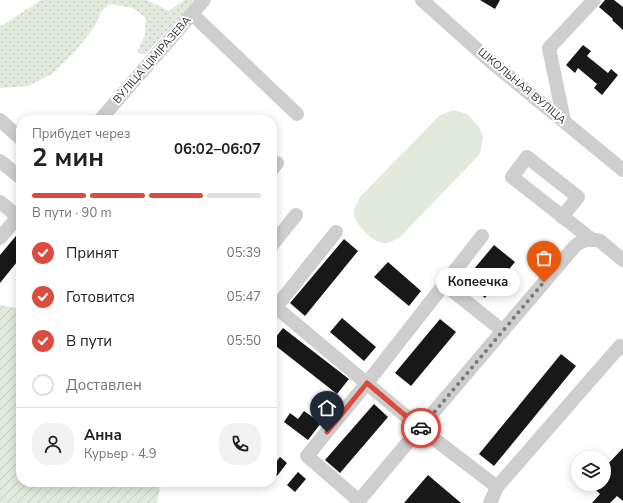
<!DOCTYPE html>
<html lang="ru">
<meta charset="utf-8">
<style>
body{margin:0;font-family:"Nunito Sans",sans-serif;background:#f2f2f2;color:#202124;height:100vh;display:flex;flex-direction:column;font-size:15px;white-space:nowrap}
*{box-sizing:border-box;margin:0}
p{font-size:13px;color:#757577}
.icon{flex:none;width:22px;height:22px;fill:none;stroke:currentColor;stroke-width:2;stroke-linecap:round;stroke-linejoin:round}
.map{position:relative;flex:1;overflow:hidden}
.side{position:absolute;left:16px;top:115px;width:261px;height:372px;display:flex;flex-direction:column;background:#fff;border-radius:16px;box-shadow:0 2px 10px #0003}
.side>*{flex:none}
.buttons{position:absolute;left:571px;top:451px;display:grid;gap:8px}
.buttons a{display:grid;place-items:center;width:40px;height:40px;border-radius:50%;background:#fff;box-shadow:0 2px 10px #0003;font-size:20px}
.pin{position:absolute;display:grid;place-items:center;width:34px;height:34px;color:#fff;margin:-41px -17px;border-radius:50% 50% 50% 0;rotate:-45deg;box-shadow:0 0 4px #0007}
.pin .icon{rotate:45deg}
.courier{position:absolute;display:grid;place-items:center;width:40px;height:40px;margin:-20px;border:3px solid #db4c3f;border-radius:50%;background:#fff;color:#222;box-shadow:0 1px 5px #0007}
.bubble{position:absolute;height:28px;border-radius:14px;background:#fff;box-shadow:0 2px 10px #0003;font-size:13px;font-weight:700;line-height:28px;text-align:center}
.head em{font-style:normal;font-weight:700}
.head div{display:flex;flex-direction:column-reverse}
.head{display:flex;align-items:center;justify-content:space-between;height:68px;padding:0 16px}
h1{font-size:26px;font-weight:700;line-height:30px}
.bar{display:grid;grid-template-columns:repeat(4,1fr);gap:6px 4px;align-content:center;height:48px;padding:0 16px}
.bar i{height:5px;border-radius:3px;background:#e0e0e0}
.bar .current{background:#db4c3f}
.bar p{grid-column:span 4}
.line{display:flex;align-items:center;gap:10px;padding:0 16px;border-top:1px solid #e0e0e0}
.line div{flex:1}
.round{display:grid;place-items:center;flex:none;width:42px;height:42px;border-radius:16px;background:#f2f2f2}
ol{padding:0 16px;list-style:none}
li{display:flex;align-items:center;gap:12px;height:44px}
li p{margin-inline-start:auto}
li .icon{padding:4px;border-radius:50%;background:#db4c3f;color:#fff;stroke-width:4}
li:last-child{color:#757577}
li i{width:22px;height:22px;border:2px solid #e0e0e0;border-radius:50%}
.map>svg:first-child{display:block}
.grass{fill:url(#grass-dots)}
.garden{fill:url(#garden-furrows)}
.pitch{fill:#e2e9dd}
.building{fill:#181818}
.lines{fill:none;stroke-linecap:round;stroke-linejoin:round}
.minor{stroke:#cecece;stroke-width:14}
.done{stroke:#797979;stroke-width:4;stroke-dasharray:0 7.2}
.route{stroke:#db4c3f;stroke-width:5}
.labels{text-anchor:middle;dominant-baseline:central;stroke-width:4;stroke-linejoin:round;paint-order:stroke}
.street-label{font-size:11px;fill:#313131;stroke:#fff}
</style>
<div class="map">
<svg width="623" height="503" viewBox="0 0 623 503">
<defs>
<pattern id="grass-dots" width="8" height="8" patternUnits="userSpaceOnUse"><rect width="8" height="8" fill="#e2e9dd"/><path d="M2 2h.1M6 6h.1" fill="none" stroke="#c2c8be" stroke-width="1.8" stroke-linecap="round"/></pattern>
<pattern id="garden-furrows" width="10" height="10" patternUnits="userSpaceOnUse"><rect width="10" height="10" fill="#e2e9dd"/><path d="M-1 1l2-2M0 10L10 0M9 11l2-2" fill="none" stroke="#c2c8be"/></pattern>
</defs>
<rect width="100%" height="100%" fill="#fff"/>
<polygon class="grass" points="41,0 147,0 169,11 184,0 195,0 146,54 137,53 145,34 146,18 133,8 110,4 101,12 95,26 78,48 52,74 28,86 0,88 0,27"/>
<polygon class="garden" points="0,305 21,309 21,482 161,482 157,503 0,503"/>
<path class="pitch" d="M454 110 467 114 479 127 483 137 480 154 400 237C395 240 388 244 382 243 371 240 357 226 354 215 353 209 358 202 360 197L440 115Z"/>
<g class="building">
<polygon points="480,0 500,0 495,9"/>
<polygon points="605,0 614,0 623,7 623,30 612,20 613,19 599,7"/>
<polygon points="583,45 591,51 587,56 608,73 611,69 618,75 602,95 594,88 597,84 578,68 575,73 566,65"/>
<polygon points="21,230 21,257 0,283 0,255"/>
<polygon points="344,239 358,251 305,316 290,303"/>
<polygon points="494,245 515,262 485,298 464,281"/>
<polygon points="388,262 421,291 409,306 374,277"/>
<polygon points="342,318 376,347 364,361 330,332"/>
<polygon points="440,319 456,332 411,386 395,373"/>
<polygon points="283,328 349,379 337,394 272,343 272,342"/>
<polygon points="561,354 576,366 494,466 479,454"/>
<polygon points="374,404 388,417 340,473 325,460"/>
<polygon points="304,411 321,423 308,440 284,422 290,413 298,419"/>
<polygon points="623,448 623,501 617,496 610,503 592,503 600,494 590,484 604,484 604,468"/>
<polygon points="280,457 287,463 277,476 272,472 272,467"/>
<polygon points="298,472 306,479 295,492 287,485"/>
<polygon points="428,475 461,503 404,503"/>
</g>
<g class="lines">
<g class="minor">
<polyline points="422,0 489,60 623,170"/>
<polyline points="192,14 297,114"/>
<polyline points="0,120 21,139"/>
<polyline points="100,120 204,0"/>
<polyline points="564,121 549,48 594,0"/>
<polyline points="0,161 21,178"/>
<polyline points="272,169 277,163"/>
<polyline points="0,202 18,217"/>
<polyline points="562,217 578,197 527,157 512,177 586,235 592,240"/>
<polyline points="0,238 21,213"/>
<polyline points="272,245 296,215"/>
<polyline points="444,284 503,331"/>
<path d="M272 304 420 428 575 246C582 240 591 238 600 241L623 260"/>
<polyline points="276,307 336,232"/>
<polyline points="359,501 307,456 367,383 482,236"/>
<polyline points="357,503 420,428 497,487"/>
<polyline points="490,503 497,487 620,346 623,348"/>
</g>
</g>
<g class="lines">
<polyline class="done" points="421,428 544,282"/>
<polyline class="route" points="327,432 367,383 420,428 421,428"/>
</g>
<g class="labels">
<g class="street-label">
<text transform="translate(152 60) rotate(-49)">ВУЛІЦА ЦІМІРАЗЕВА</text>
<text transform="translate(522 86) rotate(40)">ШКОЛЬНАЯ ВУЛІЦА</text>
</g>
</g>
</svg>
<div class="buttons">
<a><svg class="icon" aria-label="layers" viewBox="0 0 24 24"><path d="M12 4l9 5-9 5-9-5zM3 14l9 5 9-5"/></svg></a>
</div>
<div class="pin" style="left:544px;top:282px;background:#ea580c"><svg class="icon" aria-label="bag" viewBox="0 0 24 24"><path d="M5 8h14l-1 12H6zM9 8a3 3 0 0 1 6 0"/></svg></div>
<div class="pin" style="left:327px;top:432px;background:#1f2937"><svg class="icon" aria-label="home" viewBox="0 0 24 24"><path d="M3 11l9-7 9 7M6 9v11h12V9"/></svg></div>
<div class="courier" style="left:421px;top:428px"><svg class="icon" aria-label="car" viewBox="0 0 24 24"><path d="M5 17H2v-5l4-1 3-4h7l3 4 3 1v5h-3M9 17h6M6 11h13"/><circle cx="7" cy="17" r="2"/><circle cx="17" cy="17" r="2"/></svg></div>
<div class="bubble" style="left:436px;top:268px;width:84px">Копеечка</div>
<section class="side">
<div class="head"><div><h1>2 мин</h1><p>Прибудет через</p></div><em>06:02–06:07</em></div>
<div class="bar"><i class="current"></i><i class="current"></i><i class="current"></i><i></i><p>В пути · 90 m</p></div>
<ol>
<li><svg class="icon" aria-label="check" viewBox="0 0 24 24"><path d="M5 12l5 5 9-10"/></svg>Принят<p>05:39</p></li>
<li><svg class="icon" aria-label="check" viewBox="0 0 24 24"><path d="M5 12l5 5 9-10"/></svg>Готовится<p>05:47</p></li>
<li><svg class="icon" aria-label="check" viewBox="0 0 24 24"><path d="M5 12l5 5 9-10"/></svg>В пути<p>05:50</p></li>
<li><i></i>Доставлен</li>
</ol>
<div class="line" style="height:72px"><a class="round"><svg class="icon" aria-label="person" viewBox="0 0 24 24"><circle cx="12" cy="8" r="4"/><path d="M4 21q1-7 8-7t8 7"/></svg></a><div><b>Анна</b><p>Курьер · 4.9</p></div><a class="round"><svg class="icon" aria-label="phone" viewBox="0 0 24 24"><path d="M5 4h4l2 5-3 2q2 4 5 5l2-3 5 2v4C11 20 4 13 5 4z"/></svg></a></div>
</section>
</div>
